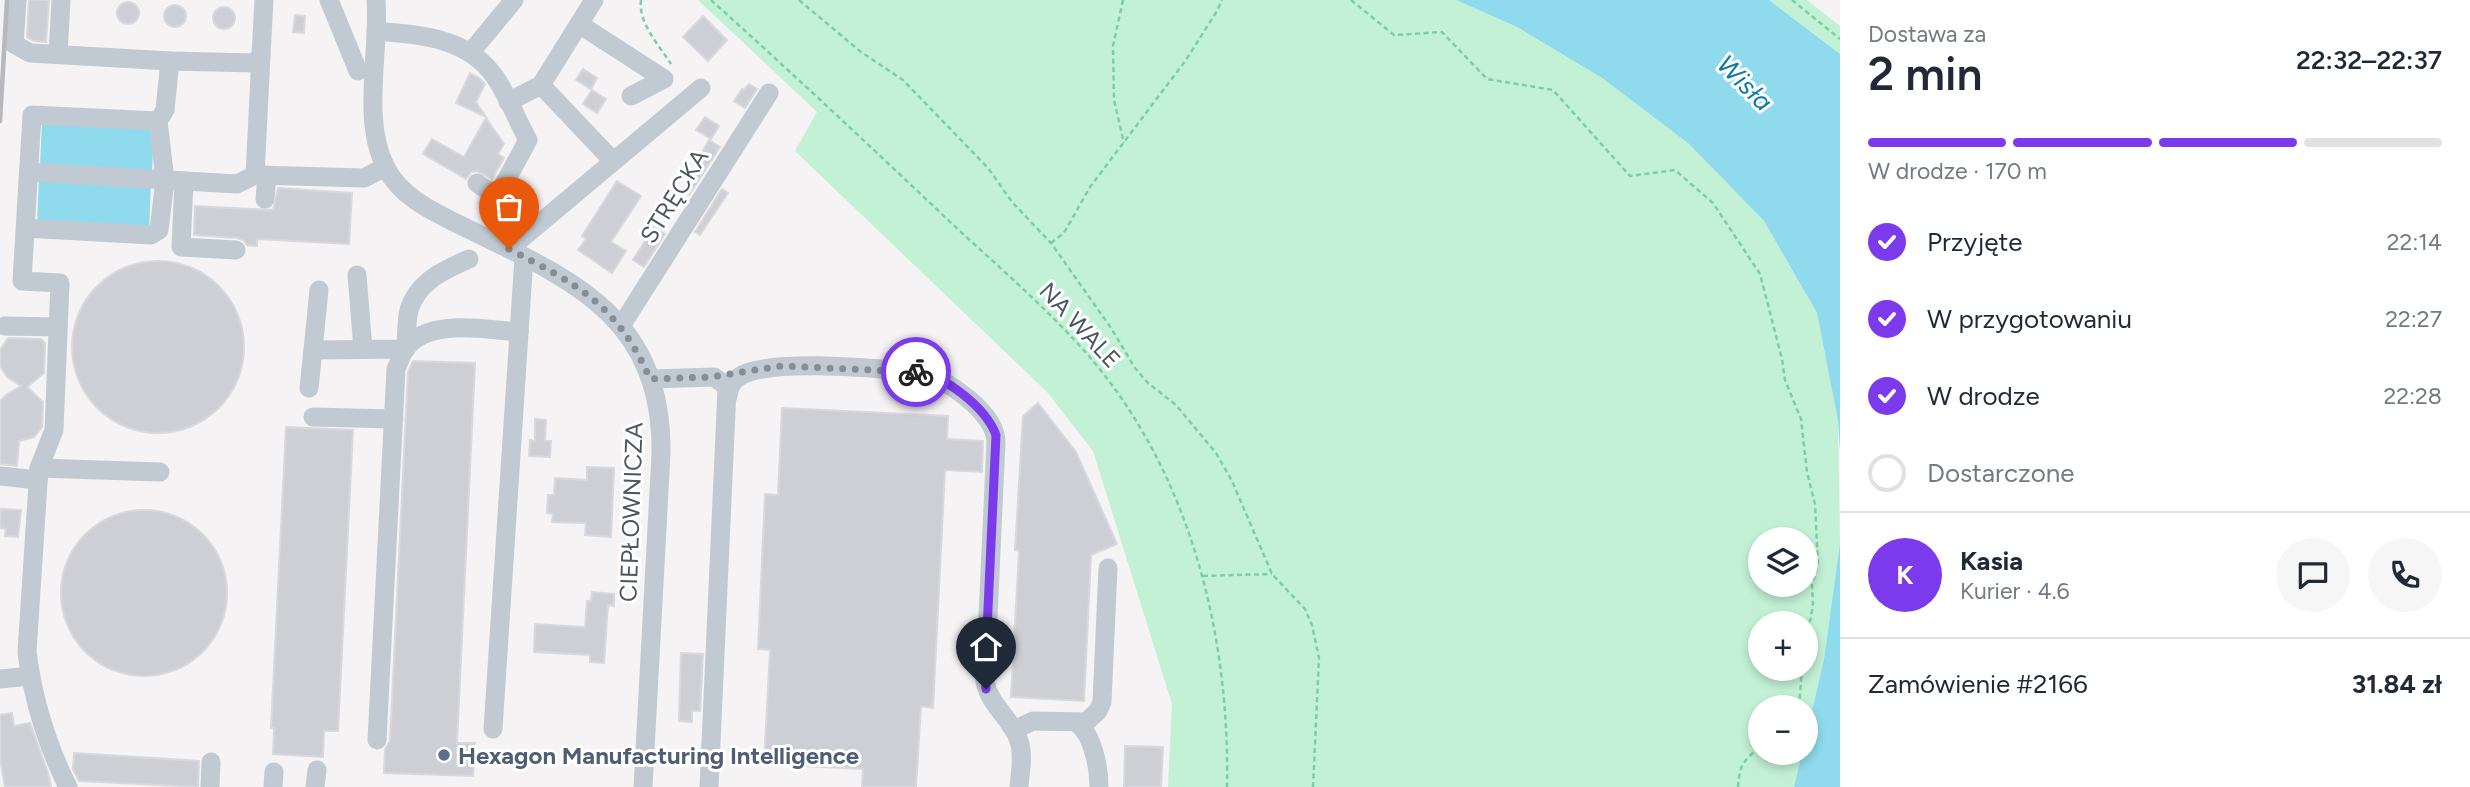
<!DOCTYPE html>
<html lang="pl">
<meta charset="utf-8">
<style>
body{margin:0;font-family:Figtree,sans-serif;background:#f6f6f7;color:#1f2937;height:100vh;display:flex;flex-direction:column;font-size:26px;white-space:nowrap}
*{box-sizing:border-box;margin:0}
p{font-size:23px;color:#747a83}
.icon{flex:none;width:38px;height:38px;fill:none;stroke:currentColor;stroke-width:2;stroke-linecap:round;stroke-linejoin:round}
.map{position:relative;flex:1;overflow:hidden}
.drawer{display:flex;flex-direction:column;background:#fff;width:630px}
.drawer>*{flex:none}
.tools{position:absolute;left:1748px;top:527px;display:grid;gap:14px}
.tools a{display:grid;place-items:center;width:70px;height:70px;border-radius:50%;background:#fff;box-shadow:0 4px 10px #0003;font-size:35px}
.pin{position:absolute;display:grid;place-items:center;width:60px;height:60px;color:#fff;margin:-72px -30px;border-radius:50% 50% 50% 0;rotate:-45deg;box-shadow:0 0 7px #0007}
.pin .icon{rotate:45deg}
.courier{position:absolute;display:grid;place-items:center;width:70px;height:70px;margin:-35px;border:5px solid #7c3aed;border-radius:50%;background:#fff;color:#222;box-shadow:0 2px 9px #0007}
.summary em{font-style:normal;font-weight:600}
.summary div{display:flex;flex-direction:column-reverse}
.summary{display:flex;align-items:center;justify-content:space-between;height:119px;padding:0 28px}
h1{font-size:46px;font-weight:600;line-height:52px}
.bar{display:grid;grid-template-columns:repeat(4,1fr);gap:10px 7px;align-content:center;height:84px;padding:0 28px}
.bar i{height:9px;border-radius:5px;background:#e0e1e3}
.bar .active{background:#7c3aed}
.bar p{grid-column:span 4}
.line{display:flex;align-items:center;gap:18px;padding:0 28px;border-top:2px solid #e0e1e3}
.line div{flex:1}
.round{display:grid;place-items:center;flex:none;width:74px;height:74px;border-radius:37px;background:#f6f6f7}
ol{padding:0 28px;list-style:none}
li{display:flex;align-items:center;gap:21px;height:77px}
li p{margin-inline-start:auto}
li .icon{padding:7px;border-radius:50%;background:#7c3aed;color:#fff;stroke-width:4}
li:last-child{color:#747a83}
li i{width:38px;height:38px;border:4px solid #e0e1e3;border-radius:50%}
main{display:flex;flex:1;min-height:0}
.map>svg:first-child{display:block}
.green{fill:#c3f1d5;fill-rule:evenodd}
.water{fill:#90daee}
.building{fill:#cdcfd5;stroke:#d7d9de;stroke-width:2}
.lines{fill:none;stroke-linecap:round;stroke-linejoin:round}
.path{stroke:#7ad0a6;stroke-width:2.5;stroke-dasharray:5 3.5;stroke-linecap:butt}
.minor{stroke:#c1cad2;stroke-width:19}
.rail{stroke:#b5b8bd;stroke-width:4.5}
.done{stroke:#868d94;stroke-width:7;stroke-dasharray:0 12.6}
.route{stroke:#7c3aed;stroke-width:9}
.service-dot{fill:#5c6f8a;stroke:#fff;stroke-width:2.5}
.labels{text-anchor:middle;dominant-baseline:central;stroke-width:6;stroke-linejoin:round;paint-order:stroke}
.street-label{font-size:24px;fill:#4a5661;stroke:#fff}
.service-label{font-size:24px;font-weight:bold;fill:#4e5e75;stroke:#fff;text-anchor:start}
.water-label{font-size:26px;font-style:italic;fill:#0c7c9b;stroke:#fff}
</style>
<main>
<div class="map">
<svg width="1840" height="787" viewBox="0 0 1840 787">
<rect width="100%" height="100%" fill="#f5f3f3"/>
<g class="green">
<path d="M698 0H1456L1517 27 1602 78 1689 144 1764 221 1817 313 1838 421 1840 543 1824 659 1806 737V707H1760V752L1802 753 1794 787H1168L1172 704 1093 451 1047 392 795 151 817 112ZM1760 539H1806V584H1760ZM1760 623H1806V668H1760Z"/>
<polygon points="1769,0 1807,0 1840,26 1840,54"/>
</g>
<g class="water">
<polygon points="1456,0 1769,0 1840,54 1840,451 1838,421 1817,313 1764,221 1689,144 1602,78 1517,27"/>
<polygon points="42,119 154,125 152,172 40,167"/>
<polygon points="39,177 151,183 149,230 37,224"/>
<polygon points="1840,543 1840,787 1794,787 1802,753 1806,752 1806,737 1824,659"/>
</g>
<g class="building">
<polygon points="29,0 49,0 46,42 34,41 27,37"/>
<circle cx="128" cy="13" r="11"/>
<circle cx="175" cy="16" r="11"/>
<circle cx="224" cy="18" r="11"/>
<polygon points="295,15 305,16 304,33 293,32"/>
<polygon points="703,16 727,40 708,61 683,37"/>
<polygon points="583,69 597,78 591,89 576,80"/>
<polygon points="470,73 479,78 485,84 476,102 486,117 456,103"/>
<polygon points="749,84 757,89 745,108 734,101 742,89 744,90"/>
<polygon points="592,90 606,99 597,113 583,104"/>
<polygon points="705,117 719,126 711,139 696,130"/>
<polygon points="486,118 504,144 498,154 504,158 492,179 477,171 471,172 466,179 423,154 432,139 464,157"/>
<polygon points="709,140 720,147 689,195 685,193 703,161 699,158"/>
<polygon points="617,181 641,196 611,242 626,251 612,273 578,250 586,239 582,236"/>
<polygon points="278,188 352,193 349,244 257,239 257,246 247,245 243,240 237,238 194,235 195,206 273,210"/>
<polygon points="722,189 728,193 700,235 695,232"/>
<polygon points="654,227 665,234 644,267 633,260"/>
<circle cx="158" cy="347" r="86"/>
<polygon points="8,338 41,339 45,343 44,373 27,387 43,402 42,427 34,437 19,441 17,466 0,464 0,401 6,395 21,386 7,377 0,366 0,350"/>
<polygon points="413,361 475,363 457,743 475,743 473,776 384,773 385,749 390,741 408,372"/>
<polygon points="1038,403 1076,452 1117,544 1091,555 1084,701 1011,697 1019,551 1015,550 1023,416"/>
<polygon points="782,408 948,416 947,439 983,441 982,472 945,470 933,708 921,706 916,787 862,787 863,769 764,764 770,650 758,649 765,494 778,495"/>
<polygon points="535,419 546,420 545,441 551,441 550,457 529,456 530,440 535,441"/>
<polygon points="286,427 353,430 338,731 324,731 323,757 273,754 274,728 271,728"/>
<polygon points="587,467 614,468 611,537 585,535 586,523 552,522 553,514 547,513 548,495 554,495 555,478 587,480"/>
<polygon points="0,509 21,510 18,537 5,536 6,529 0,528"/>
<circle cx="144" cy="593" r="83"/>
<polygon points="592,592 614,594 614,606 608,605 604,663 590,662 590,655 534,652 535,624 585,627 587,601 591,601"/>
<polygon points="681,653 703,654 700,711 692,711 692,722 679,721"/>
<polygon points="12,713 14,726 30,723 48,773 51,787 5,787 0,758 0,715"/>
<polygon points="1125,746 1163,747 1161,787 1124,787"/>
<polygon points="74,753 199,761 198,787 79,781 73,769"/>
</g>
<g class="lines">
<g class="path">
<path d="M641 0C638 23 659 45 671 64"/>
<path d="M711 0C791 72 869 145 947 219 994 263 1045 306 1088 355 1190 473 1230 634 1227 787"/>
<polyline points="799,0 861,52 903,80 988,168 1012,202 1051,243 1111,328 1135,368 1148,383 1176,405 1216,453 1232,481 1272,574 1305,609 1312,625 1319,658 1313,787"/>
<polyline points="1123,0 1113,46 1114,100 1124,143"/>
<polyline points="1351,0 1394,35 1442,32 1487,79 1553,90 1630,176 1675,170 1713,203 1760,274 1782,359 1785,380 1801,419 1807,472 1815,504 1818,564 1812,585 1813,603 1811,618 1806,630"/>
<polyline points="1792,0 1840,39"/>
<polyline points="1051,243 1064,233 1090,187 1186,60 1217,11 1222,0"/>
<polyline points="1203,576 1272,574"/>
<polyline points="1799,707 1802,668"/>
<path d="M1738 787C1740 762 1743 763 1760 746"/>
</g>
<g class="minor">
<polyline points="17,0 14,44 30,53 170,61 165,110 158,121"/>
<polyline points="329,0 358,71"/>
<path d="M376 0C380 52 361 120 386 168 401 197 432 211 460 225 568 278 663 314 661 454L643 787"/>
<polyline points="579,24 664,79 631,96"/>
<path d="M376 31C420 35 467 37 495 77 508 96 517 120 528 140L497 197 533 228"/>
<polyline points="471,52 514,0"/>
<polyline points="58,54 61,0"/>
<polyline points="170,61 255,63 261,55 264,0"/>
<polyline points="541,85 594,0"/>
<polyline points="508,102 541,85 613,161"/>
<polyline points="29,172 237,184 255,175 364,178 385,167"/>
<polyline points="255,175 261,55"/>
<polyline points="184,181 181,247 236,250"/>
<polyline points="477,183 497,197"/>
<polyline points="265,199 267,175"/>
<path d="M25 228 151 235 159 230 165 180 158 121 32 115 22 281 60 283 54 430 39 468 27 652C33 699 47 745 68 787"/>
<polyline points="509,249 701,88"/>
<polyline points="357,275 363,349"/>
<polyline points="5,326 58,327"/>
<polyline points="621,326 769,93"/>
<polyline points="313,350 319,290"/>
<polyline points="651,379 714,377 725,385 727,389 709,787"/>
<path d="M309 388 313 350 406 349C407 337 406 322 409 310 418 281 444 270 469 259"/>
<path d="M728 396C729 386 733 380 742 375 776 358 880 369 920 372 946 378 996 413 996 442L985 682C990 706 1012 719 1019 741 1024 755 1020 773 1019 787"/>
<polyline points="313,417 394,419"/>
<polyline points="39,468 160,472"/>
<polyline points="0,476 38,480"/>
<polyline points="0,679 30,676"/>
<path d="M1077 723C1093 735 1099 768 1099 787"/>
<polyline points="493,729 524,257"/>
<polyline points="1014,730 1033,721 1086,722 1098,711 1102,702 1108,568"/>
<path d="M377 740 396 369C399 363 401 355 405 349 429 317 485 330 519 332"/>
<polyline points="210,787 211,762"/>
<polyline points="273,787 274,772"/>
<polyline points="315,787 317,770"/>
</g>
<polyline class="rail" points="0,121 7,0"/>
</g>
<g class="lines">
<path class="done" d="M509 249C577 284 618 305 650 379L711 377 781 366 916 372"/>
<path class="route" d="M916 372C945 375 986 408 996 435L985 674 986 689"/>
</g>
<circle class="service-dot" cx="444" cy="755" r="7"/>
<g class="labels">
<g class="street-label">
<text transform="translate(674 196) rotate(-58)">STRĘCKA</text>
<text transform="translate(1080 325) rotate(47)">NA WALE</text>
<text transform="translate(631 512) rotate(-88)">CIEPŁOWNICZA</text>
</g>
<g class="service-label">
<text x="458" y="755">Hexagon Manufacturing Intelligence</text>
</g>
<g class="water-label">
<text transform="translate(1745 83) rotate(45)">Wisła</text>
</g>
</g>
</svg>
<div class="tools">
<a><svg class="icon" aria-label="layers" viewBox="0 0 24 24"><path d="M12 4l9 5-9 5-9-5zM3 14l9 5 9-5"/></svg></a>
<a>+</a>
<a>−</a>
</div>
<div class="pin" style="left:509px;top:249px;background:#ea580c"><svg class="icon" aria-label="bag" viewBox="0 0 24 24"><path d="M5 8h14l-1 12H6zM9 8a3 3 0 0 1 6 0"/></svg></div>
<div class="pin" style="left:986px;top:689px;background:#1f2937"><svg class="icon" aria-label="home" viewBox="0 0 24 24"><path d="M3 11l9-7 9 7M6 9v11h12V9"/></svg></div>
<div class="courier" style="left:916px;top:372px"><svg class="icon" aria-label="bike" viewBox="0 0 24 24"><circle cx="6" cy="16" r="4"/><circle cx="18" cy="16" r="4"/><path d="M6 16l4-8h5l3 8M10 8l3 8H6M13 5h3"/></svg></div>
</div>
<section class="drawer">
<div class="summary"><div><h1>2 min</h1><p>Dostawa za</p></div><em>22:32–22:37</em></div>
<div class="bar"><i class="active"></i><i class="active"></i><i class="active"></i><i></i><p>W drodze · 170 m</p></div>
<ol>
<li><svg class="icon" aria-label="check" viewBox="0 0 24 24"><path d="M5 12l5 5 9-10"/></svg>Przyjęte<p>22:14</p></li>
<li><svg class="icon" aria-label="check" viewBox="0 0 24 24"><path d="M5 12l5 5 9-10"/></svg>W przygotowaniu<p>22:27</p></li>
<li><svg class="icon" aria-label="check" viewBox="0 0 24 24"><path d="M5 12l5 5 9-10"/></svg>W drodze<p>22:28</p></li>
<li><i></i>Dostarczone</li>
</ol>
<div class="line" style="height:126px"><b class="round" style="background:#7c3aed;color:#fff">K</b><div><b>Kasia</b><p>Kurier · 4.6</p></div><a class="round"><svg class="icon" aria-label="chat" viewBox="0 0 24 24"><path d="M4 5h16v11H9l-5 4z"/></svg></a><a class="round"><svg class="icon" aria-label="phone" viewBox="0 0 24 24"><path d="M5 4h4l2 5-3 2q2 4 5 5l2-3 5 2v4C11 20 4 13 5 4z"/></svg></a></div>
<div class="line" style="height:91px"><div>Zamówienie #2166</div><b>31.84 zł</b></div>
</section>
</main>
